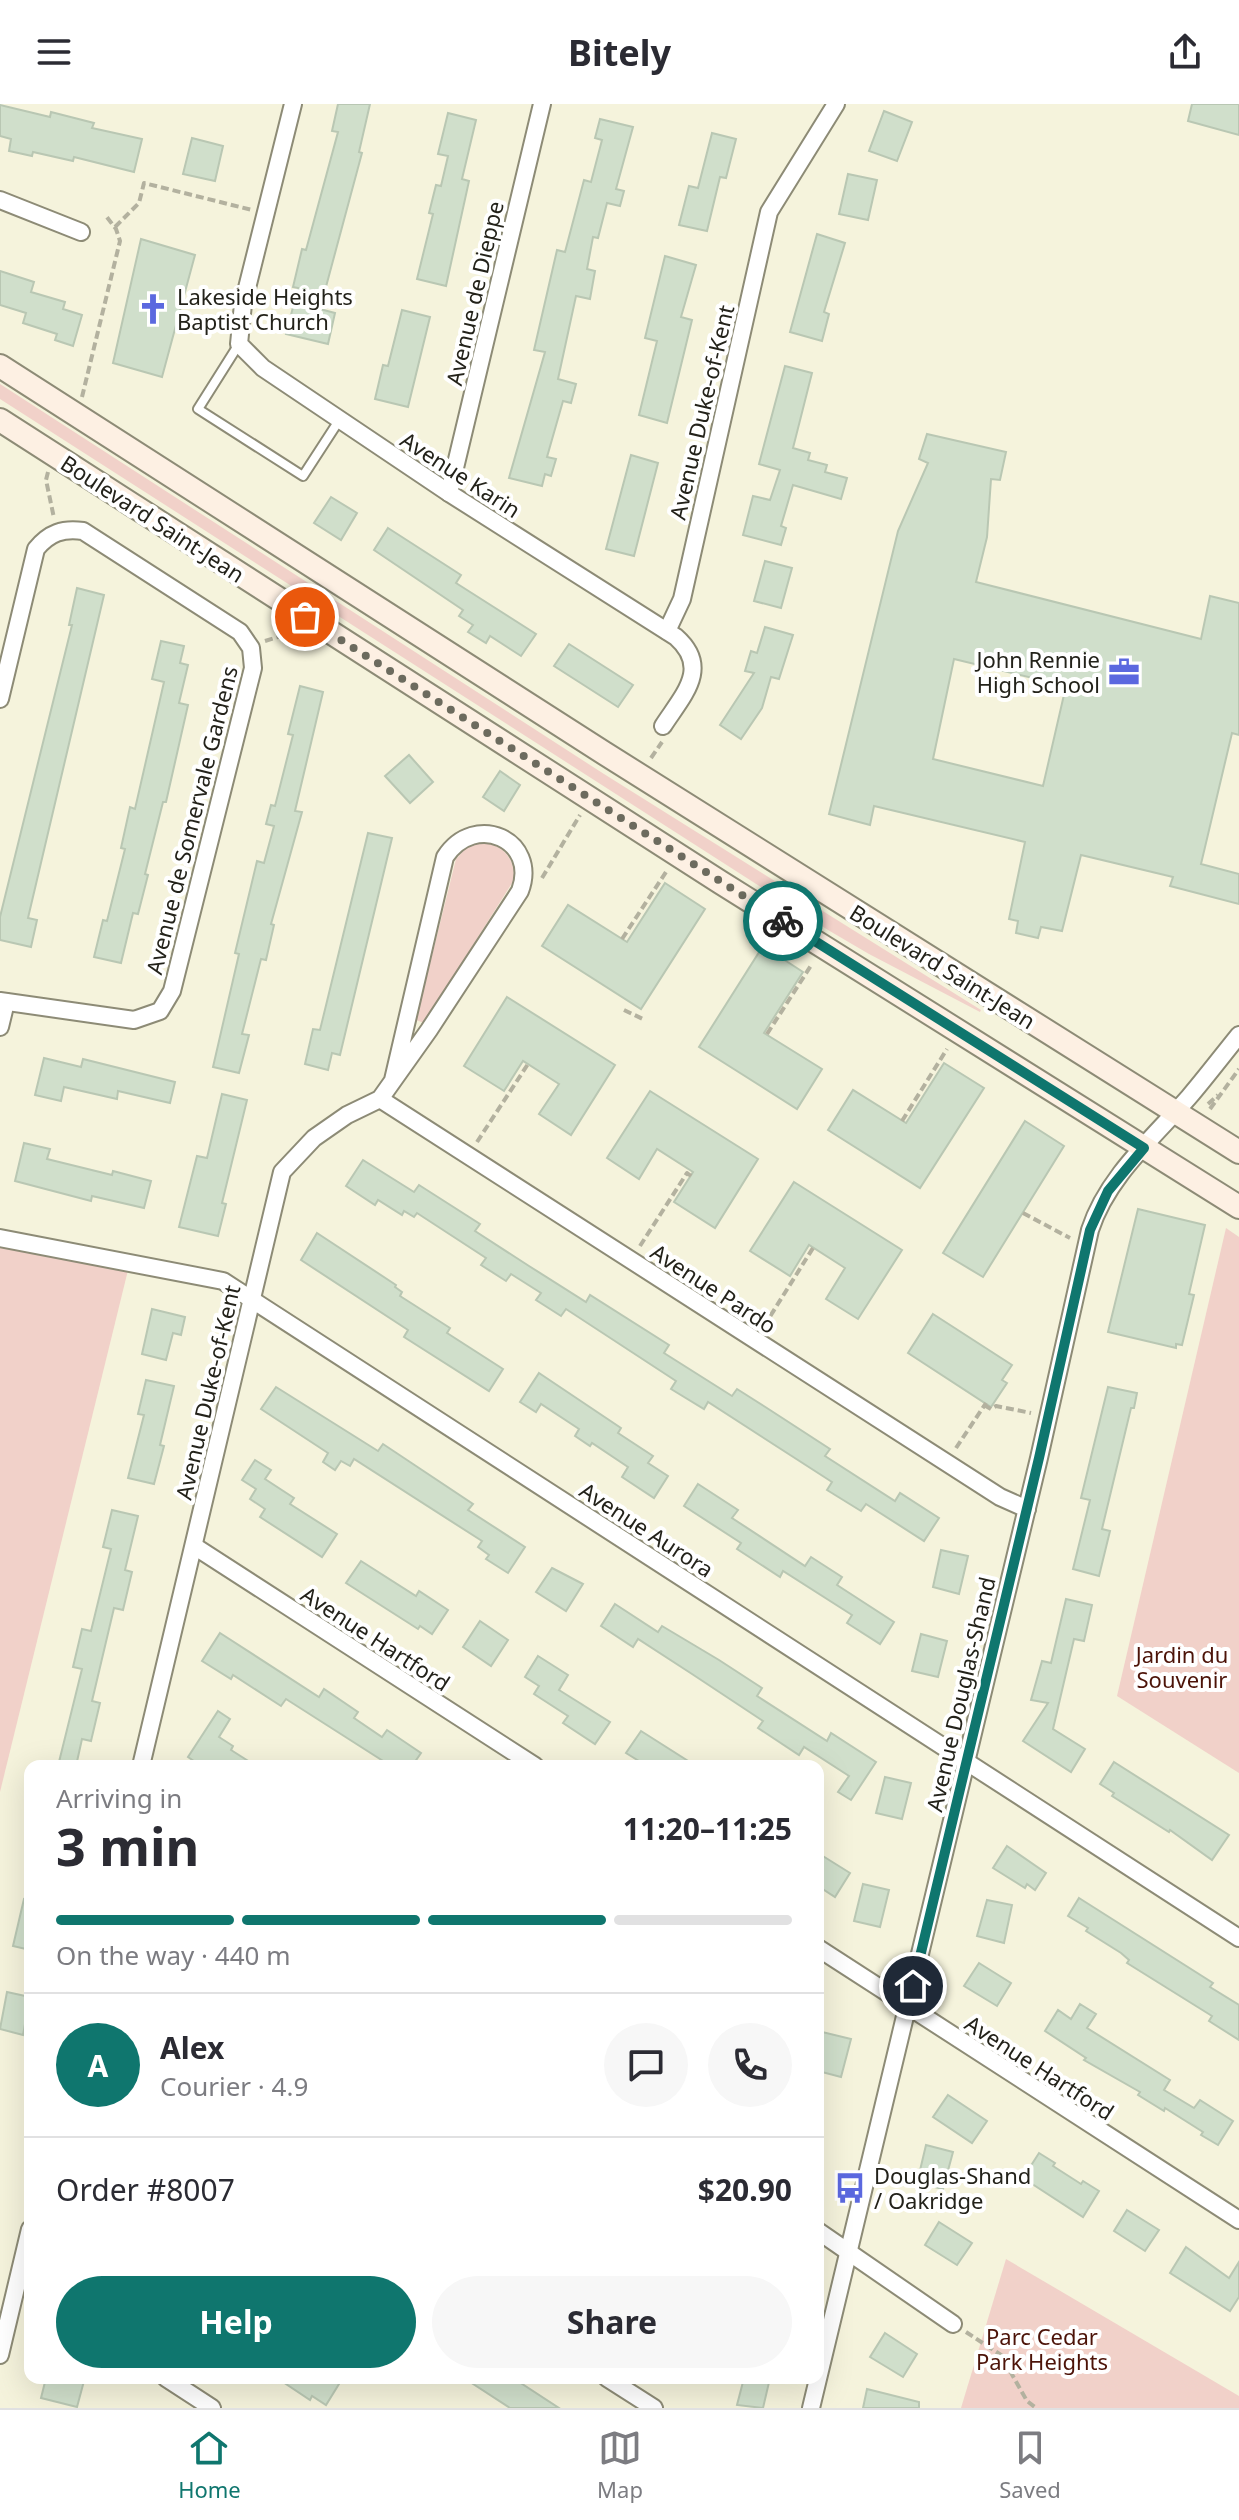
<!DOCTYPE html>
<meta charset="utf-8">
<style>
body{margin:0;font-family:"Noto Sans",sans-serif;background:#f7f7f7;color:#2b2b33;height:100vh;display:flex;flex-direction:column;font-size:30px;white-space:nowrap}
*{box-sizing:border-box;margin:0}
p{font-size:26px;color:#7c7c81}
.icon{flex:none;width:44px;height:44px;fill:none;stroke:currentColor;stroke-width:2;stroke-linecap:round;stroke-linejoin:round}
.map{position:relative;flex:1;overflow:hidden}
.sheet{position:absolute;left:24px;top:1656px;width:800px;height:624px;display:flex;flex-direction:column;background:#fff;border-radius:16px;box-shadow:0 8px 32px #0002}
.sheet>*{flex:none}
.pin{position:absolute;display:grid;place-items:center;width:68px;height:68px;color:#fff;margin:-34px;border:4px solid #fff;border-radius:50%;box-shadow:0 2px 8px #0007}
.courier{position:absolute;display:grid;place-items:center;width:80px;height:80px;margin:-40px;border:6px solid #0f766e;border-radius:50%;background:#fff;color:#222;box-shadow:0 2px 10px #0007}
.overview em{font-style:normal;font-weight:700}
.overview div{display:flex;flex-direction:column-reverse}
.overview{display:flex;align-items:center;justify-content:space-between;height:136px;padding:0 32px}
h1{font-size:52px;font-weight:700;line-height:60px}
.bar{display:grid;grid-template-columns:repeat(4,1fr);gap:12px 8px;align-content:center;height:96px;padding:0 32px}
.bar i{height:10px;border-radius:6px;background:#e1e1e2}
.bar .current{background:#0f766e}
.bar p{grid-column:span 4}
.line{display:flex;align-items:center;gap:20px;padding:0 32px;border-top:2px solid #e1e1e2}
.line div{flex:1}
.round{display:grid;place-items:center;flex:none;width:84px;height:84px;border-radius:42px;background:#f7f7f7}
.primary-button{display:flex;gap:16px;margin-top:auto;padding:16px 32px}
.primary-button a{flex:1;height:92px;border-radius:48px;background:#0f766e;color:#fff;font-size:32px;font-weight:700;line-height:92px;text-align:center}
.primary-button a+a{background:#f7f7f7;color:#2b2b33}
header{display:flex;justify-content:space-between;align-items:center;height:104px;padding:0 32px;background:#fff;font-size:36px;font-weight:700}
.dock{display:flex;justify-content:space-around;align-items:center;height:112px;border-top:2px solid #e1e1e2;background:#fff;font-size:22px;color:#7c7c81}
.dock a{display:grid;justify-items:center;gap:4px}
.dock .current{color:#0f766e}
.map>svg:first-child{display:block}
.green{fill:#f1d1c9}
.building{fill:#d0dfcb;stroke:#b9c7b3;stroke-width:2;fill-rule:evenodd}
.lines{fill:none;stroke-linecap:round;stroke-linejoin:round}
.lane-casing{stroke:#8d8b76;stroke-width:12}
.street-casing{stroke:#8d8b76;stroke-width:20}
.secondary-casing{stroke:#8d8b76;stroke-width:26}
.path{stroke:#b3b19f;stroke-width:4;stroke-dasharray:8 4;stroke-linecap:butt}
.lane{stroke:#fff;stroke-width:8}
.street{stroke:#fff;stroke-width:16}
.secondary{stroke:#fdf0e3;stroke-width:22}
.done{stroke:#6c6b5e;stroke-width:8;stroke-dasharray:0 14.4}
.route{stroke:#0f766e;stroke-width:10}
.labels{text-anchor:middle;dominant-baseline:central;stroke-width:8;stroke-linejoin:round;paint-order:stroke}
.street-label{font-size:22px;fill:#23221a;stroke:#fff}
.poi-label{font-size:22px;fill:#23221a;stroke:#fff;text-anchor:start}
.park-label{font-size:22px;fill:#4c1308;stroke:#fff}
</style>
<header><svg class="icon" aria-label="menu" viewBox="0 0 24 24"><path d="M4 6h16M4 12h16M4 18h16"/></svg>Bitely<svg class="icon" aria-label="share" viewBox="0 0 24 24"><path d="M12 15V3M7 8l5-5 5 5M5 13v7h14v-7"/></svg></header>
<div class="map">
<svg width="1239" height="2304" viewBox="0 0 1239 2304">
<rect width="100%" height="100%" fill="#f5f3dc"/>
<g class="green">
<polygon points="0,280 604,670 981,906 980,908 869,850 828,826 0,295"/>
<path d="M482 738C503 741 515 754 514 776L424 919 416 916 456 755 467 743Z"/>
<polygon points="1226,1124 1239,1133 1239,1669 1117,1592"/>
<polygon points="0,1136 130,1158 0,1688"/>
<polygon points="1006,2155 1239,2292 1239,2304 961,2304"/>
</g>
<g class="building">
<polygon points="338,0 370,0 359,48 362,49 320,205 335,209 328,240 286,230 298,184 293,183 302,145 306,146 338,28 332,27"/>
<polygon points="1192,0 1239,0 1239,31 1188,17"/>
<polygon points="0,1 50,13 51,8 94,19 92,24 142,35 134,68 74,53 73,57 33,48 32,52 9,47 11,35 0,32"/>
<polygon points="884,7 912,18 897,57 869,47"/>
<polygon points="448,9 476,16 462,75 469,77 446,182 417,175 433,110 429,109 436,81 441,82 448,52 438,50"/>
<polygon points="600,15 633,23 616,85 624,87 620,102 607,99 598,134 593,133 587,165 595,167 590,195 576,192 558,275 576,280 571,299 563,297 547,353 556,355 551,372 545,370 542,382 509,374 545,248 534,246 557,146 565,148 584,76 591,78 602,36 595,34"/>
<polygon points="712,29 736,35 726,74 720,73 707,127 679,121 689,82 698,84"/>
<polygon points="192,34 223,42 215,77 183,70"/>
<polygon points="848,70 877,76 868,116 839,110"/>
<polygon points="817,130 845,139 824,208 829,210 822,237 790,228"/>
<polygon points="141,135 195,151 162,273 113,259"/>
<polygon points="665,152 696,161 681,213 692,216 667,319 639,311 657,237 645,234"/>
<polygon points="0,167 34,178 31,188 65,198 63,205 82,211 73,242 55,236 57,230 23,219 26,209 0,201"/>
<polygon points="402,206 430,213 408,303 375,295 383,261 388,262"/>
<polygon points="785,262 812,269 793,344 810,349 808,356 827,361 825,368 847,374 841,395 793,381 781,422 786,424 781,441 743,431 753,392 770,396 780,366 759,360"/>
<path d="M927 330 1006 348 1000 376 991 375 987 433 976 478 1201 535 1210 492 1239 499V631L1232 629 1201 760 1239 770V800L1170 782 1173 773 1081 751 1062 827 1041 823 1038 834 1016 829 1018 817 1009 815 1025 738 874 702 870 721 829 710 898 427 928 359 919 355ZM954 555 1066 582 1043 682 933 655Z"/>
<polygon points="631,351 658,359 634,452 606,445"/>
<polygon points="331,393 357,409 341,436 314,419"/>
<polygon points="388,424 461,471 456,479 536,530 521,552 490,532 486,539 468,528 473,521 459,512 463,506 374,446"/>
<polygon points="765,457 792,464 781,504 754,497"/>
<polygon points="77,484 104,491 28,814 37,816 31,843 0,836 0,813 72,521 69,521"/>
<polygon points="765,523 793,531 779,575 771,573 762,604 741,635 720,621 754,569 745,567 751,547 757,549"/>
<polygon points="161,537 184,542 180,559 188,561 179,599 188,601 166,698 163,698 145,770 148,771 138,810 133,809 121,859 94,853 103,816 107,817 125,745 121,744 130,703 135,705 164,578 152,575"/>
<polygon points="569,540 633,581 618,603 554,562"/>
<polygon points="300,582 323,588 295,707 302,708 271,820 274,821 266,856 261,855 242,930 249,931 239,969 213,963 239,850 235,849 257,757 264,759 274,722 266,720 271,701 275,702 293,631 288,630"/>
<polygon points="409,651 433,678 410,699 385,672"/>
<polygon points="500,667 520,681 504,707 483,693"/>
<polygon points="368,729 392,734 340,951 332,949 328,966 305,960 313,925 320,926"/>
<polygon points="665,779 705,805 641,905 542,842 568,801 627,838"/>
<polygon points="763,842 803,868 764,929 822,965 797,1005 699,943"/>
<polygon points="507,893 615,961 571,1031 539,1010 559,980 523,957 504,987 464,962"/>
<polygon points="44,954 81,963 83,955 175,978 170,999 118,987 117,995 64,983 61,997 35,991"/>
<polygon points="944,959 984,984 920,1084 828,1026 853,986 906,1019"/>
<polygon points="650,987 758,1055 715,1124 674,1098 693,1068 657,1045 639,1075 607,1054"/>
<polygon points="222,990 247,996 222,1099 226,1100 218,1132 179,1123 197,1052 207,1054"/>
<polygon points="1025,1017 1064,1042 983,1173 943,1149"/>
<polygon points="24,1039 50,1045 47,1055 112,1071 113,1067 151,1077 144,1104 92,1092 91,1097 15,1077"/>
<polygon points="363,1056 414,1088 419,1081 480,1120 475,1127 529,1162 586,1198 590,1191 669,1241 664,1249 732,1292 737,1285 770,1306 830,1345 825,1352 895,1397 900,1389 939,1414 924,1437 866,1400 861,1407 827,1386 832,1378 708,1298 704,1305 671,1285 676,1277 566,1205 561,1212 536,1196 541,1189 511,1170 506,1177 481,1161 486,1154 417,1109 414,1113 404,1107 402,1111 378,1096 375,1101 346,1082"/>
<polygon points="794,1078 902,1146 858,1215 826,1195 845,1164 809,1141 790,1172 750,1147"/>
<polygon points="1138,1105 1205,1121 1189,1190 1194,1191 1182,1241 1176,1240 1176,1244 1108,1228"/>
<polygon points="317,1129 396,1181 395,1183 402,1188 400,1192 450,1224 447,1229 503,1265 489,1287 404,1233 408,1226 301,1156"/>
<polygon points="152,1205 185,1213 181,1231 173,1229 166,1256 142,1250"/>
<polygon points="933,1210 1012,1261 1002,1276 1007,1279 991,1303 908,1249"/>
<polygon points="539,1269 621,1324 618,1329 653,1352 648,1359 668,1372 654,1394 622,1373 628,1363 592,1339 590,1342 575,1332 579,1325 541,1300 536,1308 520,1298"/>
<polygon points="146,1276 174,1282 160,1341 164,1342 154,1380 128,1374 144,1311 138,1310"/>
<polygon points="276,1283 378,1347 383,1340 473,1400 468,1406 525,1443 508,1469 486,1455 489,1451 478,1443 482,1437 354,1355 350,1362 341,1357 335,1366 323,1358 328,1349 261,1305"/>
<polygon points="1108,1283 1137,1289 1134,1304 1131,1304 1102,1425 1110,1427 1099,1472 1073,1465 1090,1396 1081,1394"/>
<polygon points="255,1356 271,1366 265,1375 294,1394 290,1400 337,1430 322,1453 260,1413 265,1405 250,1395 256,1385 242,1376"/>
<polygon points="698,1380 738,1406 732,1414 805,1462 811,1453 842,1473 837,1481 894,1518 880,1540 847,1519 852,1511 783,1467 780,1473 737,1445 741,1439 684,1402"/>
<polygon points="112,1406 138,1412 125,1466 132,1468 123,1506 114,1504 92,1597 100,1599 91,1637 82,1635 76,1662 58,1662 82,1565 73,1563 82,1525 91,1527 111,1445 103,1443"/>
<polygon points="941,1446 968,1452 959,1490 933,1483"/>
<polygon points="361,1457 416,1492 419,1487 448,1506 432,1530 420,1522 418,1525 346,1479"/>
<polygon points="552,1464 583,1480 566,1507 536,1488"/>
<polygon points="1066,1495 1092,1501 1084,1537 1074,1535 1053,1625 1085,1645 1071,1668 1023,1637 1048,1599 1031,1596 1042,1557 1051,1559"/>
<polygon points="615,1500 658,1528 662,1522 719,1556 762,1584 757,1592 827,1637 831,1629 876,1658 851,1696 838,1688 849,1672 804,1643 799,1651 758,1624 763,1617 692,1570 638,1535 633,1543 601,1522"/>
<polygon points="480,1517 508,1536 491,1562 463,1543"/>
<polygon points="220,1529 319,1593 324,1585 358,1608 354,1614 382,1633 387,1626 421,1649 412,1662 391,1662 286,1595 281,1602 233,1571 231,1575 202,1557"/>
<polygon points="921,1530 947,1537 938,1573 912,1567"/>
<polygon points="538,1552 568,1571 559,1586 610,1618 595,1640 563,1619 568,1612 534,1590 539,1582 525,1573"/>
<polygon points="218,1607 230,1615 219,1633 233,1642 231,1646 256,1662 201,1662 188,1653"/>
<polygon points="641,1627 696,1662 647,1662 626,1649"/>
<polygon points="1114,1658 1229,1731 1212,1756 1170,1726 1169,1728 1112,1692 1114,1689 1100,1680"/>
<polygon points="885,1673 911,1679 902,1715 876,1709"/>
<polygon points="1007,1742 1046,1769 1035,1786 1027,1780 1025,1784 993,1764"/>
<polygon points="818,1749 850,1769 835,1793 818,1782"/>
<polygon points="863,1780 889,1786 880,1823 854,1817"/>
<polygon points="1079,1794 1213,1879 1210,1883 1239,1901 1239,1936 1209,1917 1212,1912 1127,1859 1129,1856 1121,1849 1086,1827 1088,1824 1068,1812"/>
<polygon points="24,1795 30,1796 30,1846 13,1842"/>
<polygon points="987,1796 1012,1801 1004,1839 977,1832"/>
<polygon points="979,1859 1011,1879 997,1902 964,1882"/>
<polygon points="7,1888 30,1893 23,1931 0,1925"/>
<polygon points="1080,1900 1096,1910 1087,1924 1170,1976 1164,1986 1194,2004 1200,1996 1233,2017 1218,2041 1201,2031 1203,2028 1165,2004 1164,2007 1138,1991 1140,1988 1084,1956 1086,1954 1045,1927 1058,1906 1071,1915"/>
<polygon points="818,1927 851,1935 841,1973 818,1967"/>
<polygon points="948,1991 987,2017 972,2039 933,2013"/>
<polygon points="926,2041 953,2048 943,2085 917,2079"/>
<polygon points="1039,2049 1055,2059 1053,2062 1081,2080 1083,2077 1099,2087 1083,2113 1023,2074"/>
<polygon points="1127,2106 1159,2126 1145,2147 1114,2127"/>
<polygon points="939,2118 972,2139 957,2161 925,2141"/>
<polygon points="1186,2143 1229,2174 1239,2158 1239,2193 1230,2207 1170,2169"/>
<polygon points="885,2229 917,2250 903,2273 870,2253"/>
<polygon points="46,2274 71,2274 84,2277 77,2303 41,2294"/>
<polygon points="277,2274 330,2274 339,2280 326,2301 312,2292 310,2296"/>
<polygon points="464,2274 513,2274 559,2304 510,2304"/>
<polygon points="744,2274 770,2274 763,2304 737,2301"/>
<polygon points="867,2285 919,2298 919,2304 863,2304"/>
</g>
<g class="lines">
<defs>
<polyline id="lane" points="239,240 198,305 303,372 340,315"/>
<g id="street">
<path d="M293 0 243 200 239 240 263 264 449 389 676 533C711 564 683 591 663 622"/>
<polyline points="0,96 81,128"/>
<polyline points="449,389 542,0"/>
<polyline points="667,527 682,495 769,108 836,0"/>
<path d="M0 595 36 445C49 429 63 424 83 427L240 528 251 544 253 564 172 887 160 907 134 916 0 897"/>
<polyline points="0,923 6,898"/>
<polyline points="380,995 1000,1393 1027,1405"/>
<polyline points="0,1134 223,1177 1239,1834"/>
<polyline points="194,1442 535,1662"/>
<path d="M141 1662 282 1068 314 1034 347 1011 380 995 429 926 520 787C539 736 475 707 445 753L393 976"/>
<polyline points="818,1844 1239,2116"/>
<polyline points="818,2127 953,2220"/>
<polyline points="0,2251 30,2125"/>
<polyline points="166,2274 212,2304"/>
<polyline points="607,2274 654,2304"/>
<path d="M811 2304 1039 1354 1090 1126C1107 1073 1153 1034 1189 993 1206 973 1222 952 1239 931"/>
</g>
<g id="secondary">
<polyline points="0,262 604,649 1239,1048"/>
<polyline points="0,316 720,778 1239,1103"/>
</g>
</defs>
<use href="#lane" class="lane-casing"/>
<use href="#street" class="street-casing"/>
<use href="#secondary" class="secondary-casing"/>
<g class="path">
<polyline points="115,123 139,99 144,79 252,106"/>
<polyline points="82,293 120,137 116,125 106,112"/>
<polyline points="48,368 46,376 54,414"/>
<polyline points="265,537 294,528"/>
<polyline points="651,654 662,638"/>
<polyline points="542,774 580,711"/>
<polyline points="622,835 666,768"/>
<polyline points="624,906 645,916"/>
<polyline points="767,930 812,860"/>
<polyline points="1208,1000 1218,991"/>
<polyline points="1210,1005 1239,965"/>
<polyline points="902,1017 947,945"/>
<polyline points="477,1038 528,960"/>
<polyline points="1023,1109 1070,1134"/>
<polyline points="640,1142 687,1069 691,1072"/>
<polyline points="764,1222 813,1144"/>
<polyline points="984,1301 991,1305 996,1302 1031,1309"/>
<polyline points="956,1344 986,1299"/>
<polyline points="966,2228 1001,2251 1027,2297 1036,2304"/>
</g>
<use href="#lane" class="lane"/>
<use href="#street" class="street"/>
<use href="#secondary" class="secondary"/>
</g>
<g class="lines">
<polyline class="done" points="305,513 783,817"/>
<polyline class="route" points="783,817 1144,1044 1108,1087 1090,1126 1039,1354 913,1882"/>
</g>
<defs>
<symbol id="church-bare" viewBox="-9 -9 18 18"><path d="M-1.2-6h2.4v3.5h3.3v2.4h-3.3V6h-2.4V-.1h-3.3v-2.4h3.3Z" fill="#5b68df" stroke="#fff" stroke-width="2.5" paint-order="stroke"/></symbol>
<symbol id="office-bare" viewBox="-9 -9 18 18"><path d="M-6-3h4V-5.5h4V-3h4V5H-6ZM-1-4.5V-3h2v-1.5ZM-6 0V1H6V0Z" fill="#5b68df" stroke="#fff" stroke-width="2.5" paint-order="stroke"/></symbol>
<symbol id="bus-bare" viewBox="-9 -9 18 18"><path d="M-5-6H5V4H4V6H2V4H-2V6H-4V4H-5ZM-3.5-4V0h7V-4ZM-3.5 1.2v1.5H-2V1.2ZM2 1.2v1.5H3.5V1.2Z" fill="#5b68df" stroke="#fff" stroke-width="2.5" paint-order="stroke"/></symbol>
</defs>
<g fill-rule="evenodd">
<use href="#church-bare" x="131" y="183" width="44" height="44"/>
<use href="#office-bare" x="1102" y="546" width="44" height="44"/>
<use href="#bus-bare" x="828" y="2062" width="44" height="44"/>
</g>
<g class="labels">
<g class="street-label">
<text transform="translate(474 189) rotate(-77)">Avenue de Dieppe</text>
<text transform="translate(701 308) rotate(-77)">Avenue Duke-of-Kent</text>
<text transform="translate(461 370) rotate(33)">Avenue Karin</text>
<text transform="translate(153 414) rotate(33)">Boulevard Saint-Jean</text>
<text transform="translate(191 716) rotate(-76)">Avenue de Somervale Gardens</text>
<text transform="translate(943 862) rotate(32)">Boulevard Saint-Jean</text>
<text transform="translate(714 1184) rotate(33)">Avenue Pardo</text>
<text transform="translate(207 1288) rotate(-77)">Avenue Duke-of-Kent</text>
<text transform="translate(647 1425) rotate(33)">Avenue Aurora</text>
<text transform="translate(376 1534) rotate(33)">Avenue Hartford</text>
<text transform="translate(960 1590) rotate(-77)">Avenue Douglas-Shand</text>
<text transform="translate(1040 1963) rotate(33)">Avenue Hartford</text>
</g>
<g class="poi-label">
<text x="177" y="192">Lakeside Heights<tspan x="177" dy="25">Baptist Church</tspan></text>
<text x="1100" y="555" text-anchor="end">John Rennie<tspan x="1100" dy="25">High School</tspan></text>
<text x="874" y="2071">Douglas-Shand<tspan x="874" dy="25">/ Oakridge</tspan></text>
</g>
<g class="park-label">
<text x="1182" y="1550">Jardin du<tspan x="1182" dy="25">Souvenir</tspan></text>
<text x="1042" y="2232">Parc Cedar<tspan x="1042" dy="25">Park Heights</tspan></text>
</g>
</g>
</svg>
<div class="pin" style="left:305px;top:513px;background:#ea580c"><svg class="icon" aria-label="bag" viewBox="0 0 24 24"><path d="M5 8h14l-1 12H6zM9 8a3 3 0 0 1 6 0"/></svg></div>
<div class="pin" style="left:913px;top:1882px;background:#1f2937"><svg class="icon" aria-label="home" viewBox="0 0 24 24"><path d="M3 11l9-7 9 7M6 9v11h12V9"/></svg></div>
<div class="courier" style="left:783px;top:817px"><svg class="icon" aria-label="bike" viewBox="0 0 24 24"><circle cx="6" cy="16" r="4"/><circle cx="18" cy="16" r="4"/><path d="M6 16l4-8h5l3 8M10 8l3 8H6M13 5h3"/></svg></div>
<section class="sheet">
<div class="overview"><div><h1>3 min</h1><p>Arriving in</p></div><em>11:20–11:25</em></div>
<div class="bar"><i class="current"></i><i class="current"></i><i class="current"></i><i></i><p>On the way · 440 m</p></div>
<div class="line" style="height:144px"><b class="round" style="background:#0f766e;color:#fff">A</b><div><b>Alex</b><p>Courier · 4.9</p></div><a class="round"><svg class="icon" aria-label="chat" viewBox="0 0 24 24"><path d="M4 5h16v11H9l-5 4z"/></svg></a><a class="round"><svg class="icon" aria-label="phone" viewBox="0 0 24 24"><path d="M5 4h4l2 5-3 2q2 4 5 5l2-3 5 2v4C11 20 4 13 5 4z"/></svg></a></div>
<div class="line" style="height:104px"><div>Order #8007</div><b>$20.90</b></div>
<div class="primary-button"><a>Help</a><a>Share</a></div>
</section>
</div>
<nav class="dock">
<a class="current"><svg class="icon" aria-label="home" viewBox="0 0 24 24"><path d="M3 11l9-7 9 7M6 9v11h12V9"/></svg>Home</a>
<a><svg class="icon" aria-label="map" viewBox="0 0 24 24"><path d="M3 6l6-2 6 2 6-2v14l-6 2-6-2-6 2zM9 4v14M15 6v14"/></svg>Map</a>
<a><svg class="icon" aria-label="saved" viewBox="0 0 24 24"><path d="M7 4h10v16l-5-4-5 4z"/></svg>Saved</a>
</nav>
